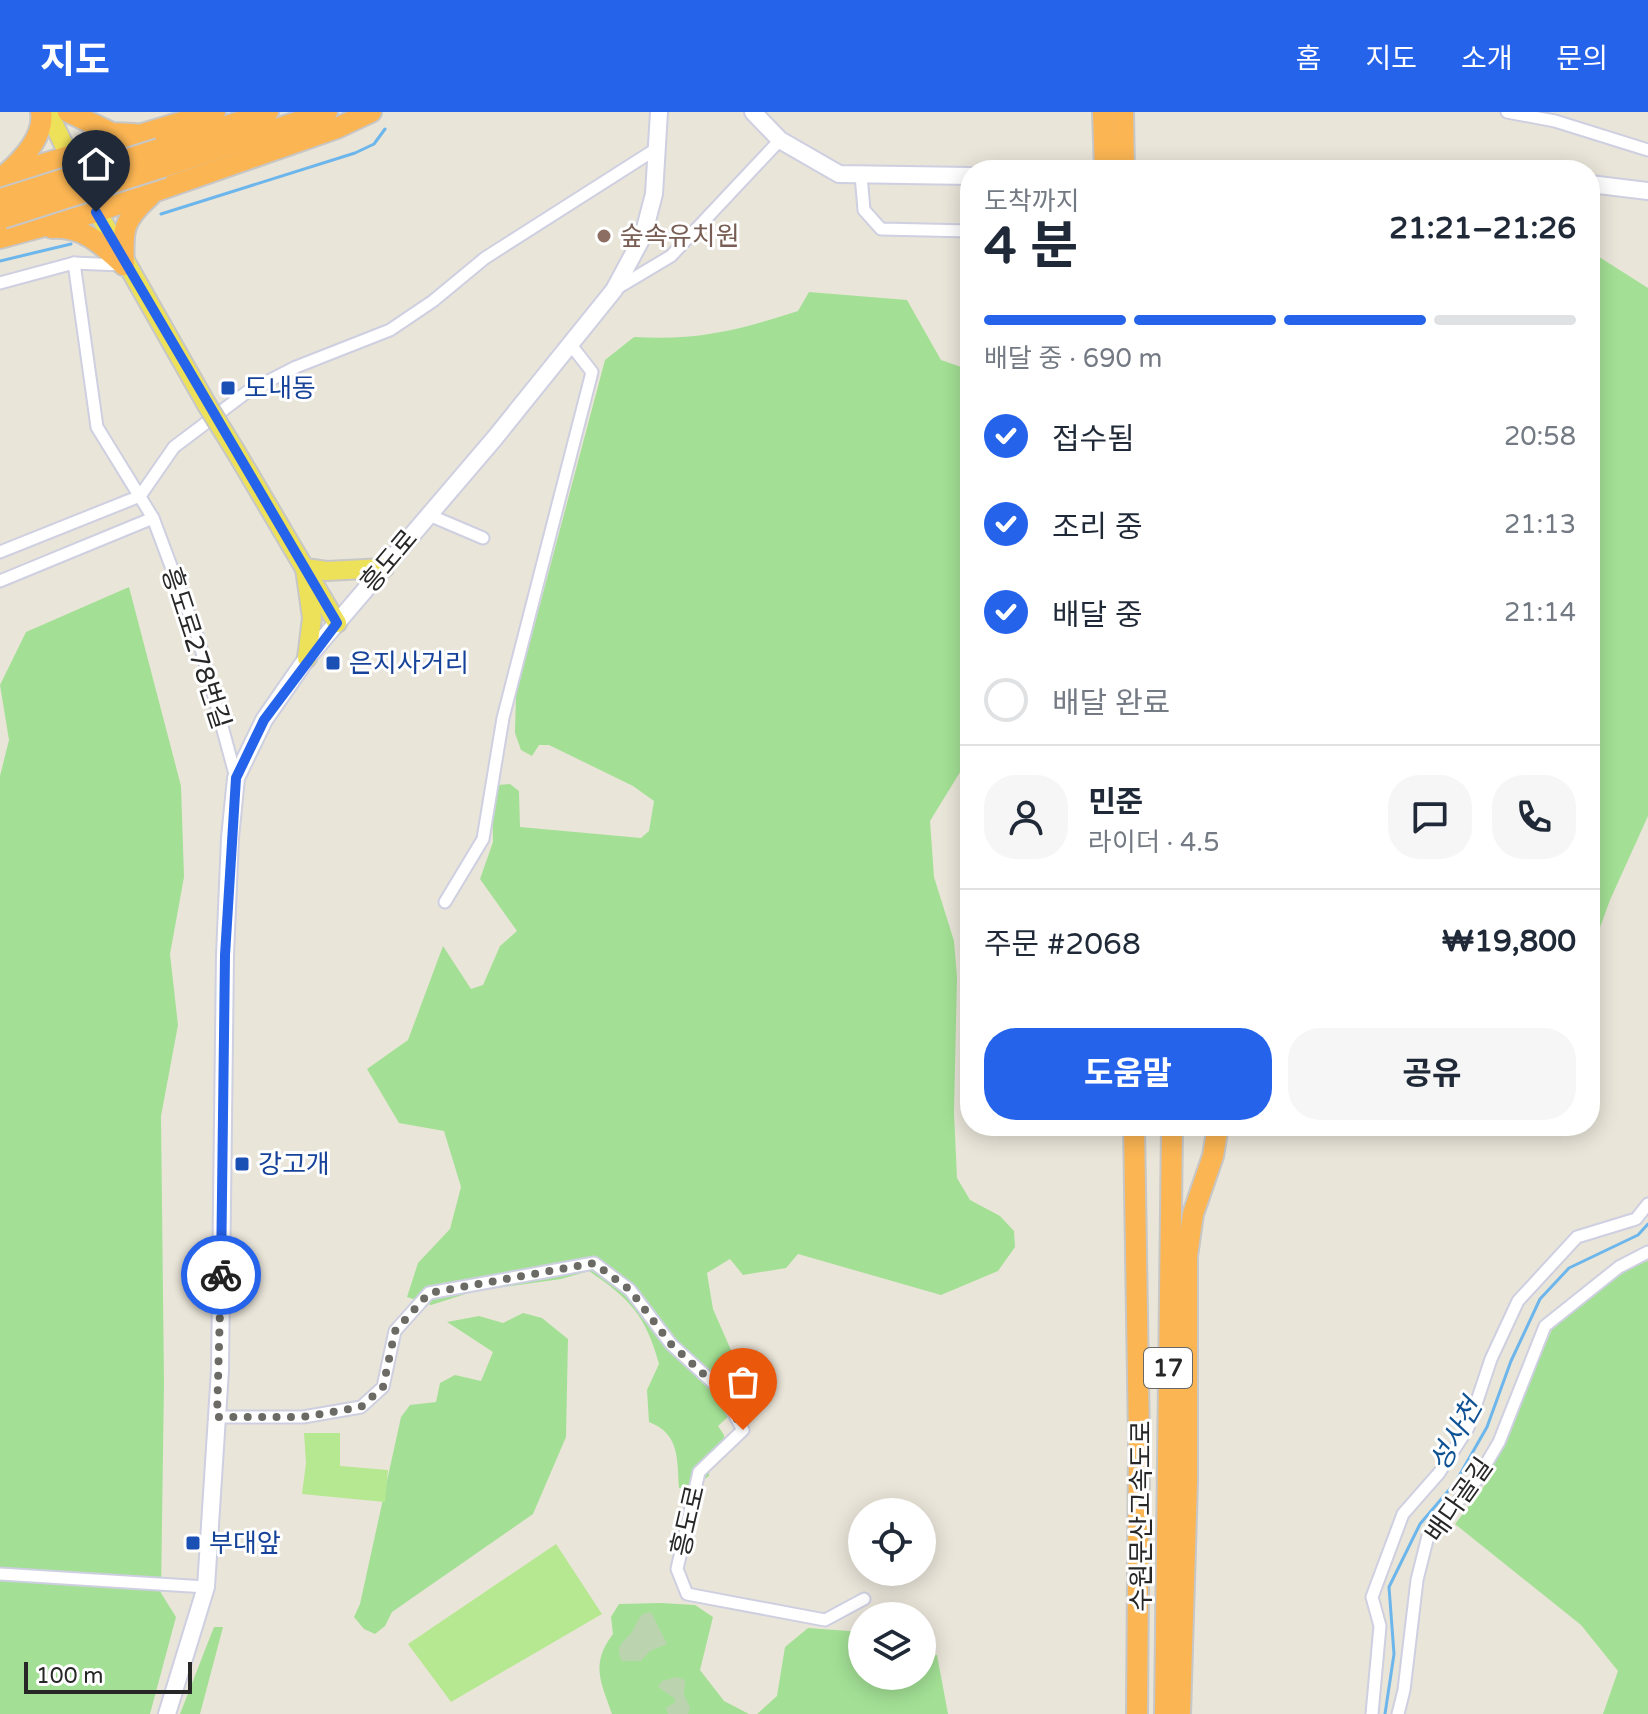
<!DOCTYPE html>
<html lang="ko">
<meta charset="utf-8">
<style>
body{margin:0;font-family:"Varela Round","Noto Sans KR",sans-serif;background:#f6f6f7;color:#1f2937;height:100vh;display:flex;flex-direction:column;font-size:30px;white-space:nowrap}
*{box-sizing:border-box;margin:0}
p{font-size:26px;color:#747a83}
.icon{flex:none;width:44px;height:44px;fill:none;stroke:currentColor;stroke-width:2;stroke-linecap:round;stroke-linejoin:round}
.map{position:relative;flex:1;overflow:hidden}
.drawer{position:absolute;left:960px;top:48px;width:640px;height:976px;display:flex;flex-direction:column;background:#fff;border-radius:32px;box-shadow:0 4px 20px #0003}
.drawer>*{flex:none}
.tools{position:absolute;left:848px;top:1386px;display:grid;gap:16px}
.tools a{display:grid;place-items:center;width:88px;height:88px;border-radius:50%;background:#fff;box-shadow:0 4px 20px #0003;font-size:40px}
.scale{position:absolute;left:24px;bottom:20px;width:168px;box-sizing:border-box;padding-left:8px;border:4px solid #272727;border-top:0;font-size:22px;line-height:28px;white-space:nowrap;color:#272727;-webkit-text-stroke:6px #fff;paint-order:stroke}
.pin{position:absolute;display:grid;place-items:center;width:68px;height:68px;color:#fff;margin:-82px -34px;border-radius:50% 50% 50% 0;rotate:-45deg;box-shadow:0 0 8px #0007}
.pin .icon{rotate:45deg}
.courier{position:absolute;display:grid;place-items:center;width:80px;height:80px;margin:-40px;border:6px solid #2563eb;border-radius:50%;background:#fff;color:#222;box-shadow:0 2px 10px #0007}
.overview em{font-style:normal;font-weight:700}
.overview div{display:flex;flex-direction:column-reverse}
.overview{display:flex;align-items:center;justify-content:space-between;height:136px;padding:0 24px}
h1{font-size:52px;font-weight:700;line-height:60px}
.bar{display:grid;grid-template-columns:repeat(4,1fr);gap:12px 8px;align-content:center;height:96px;padding:0 24px}
.bar i{height:10px;border-radius:6px;background:#e0e1e3}
.bar .current{background:#2563eb}
.bar p{grid-column:span 4}
.line{display:flex;align-items:center;gap:20px;padding:0 24px;border-top:2px solid #e0e1e3}
.line div{flex:1}
.round{display:grid;place-items:center;flex:none;width:84px;height:84px;border-radius:32px;background:#f6f6f7}
ol{padding:0 24px;list-style:none}
li{display:flex;align-items:center;gap:24px;height:88px}
li p{margin-inline-start:auto}
li .icon{padding:8px;border-radius:50%;background:#2563eb;color:#fff;stroke-width:4}
li:last-child{color:#747a83}
li i{width:44px;height:44px;border:4px solid #e0e1e3;border-radius:50%}
.action{display:flex;gap:16px;margin-top:auto;padding:16px 24px}
.action a{flex:1;height:92px;border-radius:32px;background:#2563eb;color:#fff;font-size:32px;font-weight:700;line-height:92px;text-align:center}
.action a+a{background:#f6f6f7;color:#1f2937}
header{display:flex;align-items:center;gap:48px;box-sizing:border-box;height:112px;padding:0 40px;background:#2563eb;color:#fff}
header strong{font-size:38px}
nav{display:flex;gap:44px;margin-inline-start:auto;font-size:28px}
.map>svg:first-child{display:block}
.green{fill:#a3e095}
.cemetery{fill:#bcd3b0}
.pitch{fill:#b6e891}
.lines{fill:none;stroke-linecap:round;stroke-linejoin:round}
.stream{stroke:#6cb6ec;stroke-width:3}
.street-casing{stroke:#cecfe0;stroke-width:15}
.secondary-casing{stroke:#cecfe0;stroke-width:20}
.primary-casing{stroke:#c7c7c7;stroke-width:22}
.highway-casing{stroke:#c7c7c7;stroke-width:24}
.street{stroke:#fff;stroke-width:11}
.secondary{stroke:#fff;stroke-width:16}
.primary{stroke:#eee15a;stroke-width:18}
.highway{stroke:#fbb553;stroke-width:20}
.primary-bridge-casing{stroke:#c7c7c7;stroke-width:22;stroke-linecap:butt}
.highway-bridge-casing{stroke:#c7c7c7;stroke-width:24;stroke-linecap:butt}
.primary-bridge{stroke:#eee15a;stroke-width:18}
.highway-bridge{stroke:#fbb553;stroke-width:20}
.done{stroke:#6b6a65;stroke-width:8;stroke-dasharray:0 14.4}
.route{stroke:#2563eb;stroke-width:10}
.education-dot{fill:#8d6e63;stroke:#fff;stroke-width:3}
.transit-dot{fill:#1a4fb4;stroke:#fff;stroke-width:3}
.labels{text-anchor:middle;dominant-baseline:central;stroke-width:6;stroke-linejoin:round;paint-order:stroke}
.shield{fill:#fff;stroke:#686868;stroke-width:2}
.shield-label{font-size:24px;font-weight:bold;fill:#272727}
.education-label{font-size:26px;fill:#785e54;stroke:#fff;text-anchor:start}
.transit-label{font-size:26px;fill:#164399;stroke:#fff;text-anchor:start}
.street-label{font-size:26px;fill:#272727;stroke:#fff}
.water-label{font-size:28px;font-style:italic;fill:#0f5293;stroke:#fff}
</style>
<header>
<strong>지도</strong>
<nav><a>홈</a><a>지도</a><a>소개</a><a>문의</a></nav>
</header>
<div class="map">
<svg width="1648" height="1602" viewBox="0 0 1648 1602">
<rect width="100%" height="100%" fill="#eae5d9"/>
<g class="green">
<polygon points="1590,142 1596,143 1648,176 1648,704 1610,788 1590,843"/>
<path d="M809 180 907 188 941 248 970 258V644L930 709 934 765 954 829 957 865 954 1001 957 1066 970 1088 1000 1104 1014 1119 1015 1135 998 1159 941 1183 798 1142 786 1156 743 1163 730 1147 707 1161 713 1197 751 1284 718 1314 724 1323V1335L710 1345 709 1364 693 1375 679 1376C677 1347 680 1322 649 1310L647 1278 659 1252C646 1204 630 1187 589 1159L561 1167 475 1179 431 1193 407 1185 418 1151 450 1117 461 1075 444 1019 399 1011 367 957 408 928 443 834 471 877 483 873 500 834 517 819 480 767 493 730 492 682 498 673 510 672 519 679 520 715 641 726 649 719 654 689 633 674 549 633H539L532 644 521 638 515 621 516 583 605 248 634 225C696 229 739 218 798 199Z"/>
<polygon points="129,475 181,674 184,765 170,842 178,913 161,1004 164,1271 161,1481 176,1505 150,1602 0,1602 0,664 9,628 0,573 26,520"/>
<polygon points="1648,1149 1648,1602 1603,1602 1618,1559 1581,1513 1455,1412 1485,1373 1552,1217 1619,1155"/>
<polygon points="523,1201 542,1206 568,1227 566,1325 533,1402 392,1500 385,1514 375,1522 364,1517 354,1505 360,1492 401,1305 410,1293 436,1290 440,1271 455,1263 481,1269 493,1240 447,1210 479,1204 503,1211"/>
<path d="M661 1491 695 1493 713 1505 700 1558 724 1589 749 1602H612C601 1570 590 1552 613 1522L611 1505 619 1492Z"/>
<polygon points="214,1515 223,1515 200,1602 180,1602"/>
<polygon points="808,1516 862,1520 862,1564 922,1564 922,1545 937,1543 948,1602 757,1602 777,1584 785,1535"/>
</g>
<g class="cemetery">
<path d="M651 1500 667 1532 650 1539 641 1549H622C614 1532 624 1531 632 1520 636 1514 637 1507 643 1502Z"/>
<polygon points="677,1565 685,1568 684,1583 690,1596 688,1602 668,1602 666,1596 675,1590 674,1586 658,1575 662,1569"/>
</g>
<g class="pitch">
<polygon points="304,1321 340,1321 340,1354 388,1358 385,1390 302,1382 306,1351"/>
<polygon points="556,1432 602,1502 451,1590 408,1532"/>
</g>
<g class="lines">
<g class="stream">
<polyline points="161,102 355,41 374,32 385,17"/>
<polyline points="0,149 71,132"/>
<polyline points="1385,1602 1394,1542 1389,1475 1420,1412 1455,1371 1487,1315 1511,1249 1540,1187 1569,1156 1638,1123 1648,1112"/>
</g>
<defs>
<g id="street">
<polyline points="1507,0 1555,9 1648,38"/>
<polyline points="861,63 864,98 881,117 970,119"/>
<polyline points="74,151 97,315 153,406 199,529 236,666"/>
<polyline points="0,171 74,151 121,153"/>
<polyline points="614,178 671,144 780,28"/>
<polyline points="429,403 483,426"/>
<polyline points="0,440 140,384 174,335 247,280 296,255 390,218 433,189 485,146 656,37"/>
<polyline points="0,469 153,406"/>
<polyline points="445,790 483,727 503,606 592,260 571,233"/>
<polyline points="217,1305 303,1305 361,1295 383,1275 395,1219 429,1181 594,1151 630,1178 671,1232 721,1278 743,1318 699,1360 677,1457 687,1482 825,1508 864,1487"/>
<polyline points="0,1462 206,1475"/>
<polyline points="1372,1602 1380,1514 1372,1485 1403,1402 1439,1361 1468,1316 1491,1247 1518,1189 1577,1125 1636,1107 1648,1092"/>
<polyline points="1398,1602 1404,1578 1417,1468 1428,1424 1476,1369 1499,1330 1545,1214 1619,1155 1648,1140"/>
</g>
<g id="secondary">
<polyline points="753,0 780,28 839,62 970,64"/>
<polyline points="1590,72 1648,79"/>
<polyline points="167,1602 206,1475 220,1258 225,843 230,726 236,666 264,608 307,546 494,327 614,178 643,124 654,82 659,0"/>
</g>
<g id="primary">
<polyline points="48,0 75,56"/>
<polyline points="90,87 207,293"/>
<polyline points="236,340 337,511"/>
<polyline points="307,546 312,506 305,456 327,459 384,456"/>
</g>
<g id="highway">
<polyline points="68,0 112,21 135,22"/>
<polyline points="1103,0 1105,58"/>
<polyline points="1123,0 1124,58"/>
<polyline points="159,37 268,0"/>
<polyline points="163,55 327,0"/>
<path d="M5 63C22 48 45 24 41 0"/>
<polyline points="0,65 215,0"/>
<path d="M52 116C84 114 102 133 124 153"/>
<polyline points="0,126 96,100 337,16 371,0"/>
<path d="M124 153C122 118 123 108 150 84"/>
<polyline points="1134,1014 1139,1329 1137,1602"/>
<polyline points="1165,1602 1172,1014"/>
<polyline points="1180,1602 1187,1370 1187,1144 1193,1102 1213,1044 1218,1014"/>
</g>
</defs>
<use href="#street" class="street-casing"/>
<use href="#secondary" class="secondary-casing"/>
<use href="#primary" class="primary-casing"/>
<use href="#highway" class="highway-casing"/>
<use href="#street" class="street"/>
<use href="#secondary" class="secondary"/>
<use href="#primary" class="primary"/>
<use href="#highway" class="highway"/>
<defs>
<polyline id="primary-bridge" points="207,293 236,340"/>
<g id="highway-bridge">
<polyline points="1,87 159,37"/>
<polyline points="3,106 163,55"/>
</g>
</defs>
<use href="#primary-bridge" class="primary-bridge-casing"/>
<use href="#highway-bridge" class="highway-bridge-casing"/>
<use href="#primary-bridge" class="primary-bridge"/>
<use href="#highway-bridge" class="highway-bridge"/>
</g>
<g class="lines">
<polyline class="done" points="221,1163 217,1305 303,1305 361,1295 383,1275 395,1219 429,1181 594,1151 630,1178 671,1232 721,1278 743,1318"/>
<polyline class="route" points="96,100 337,511 264,608 236,666 225,843 221,1163"/>
</g>
<circle class="education-dot" cx="604" cy="124" r="8"/>
<g class="transit-dot">
<rect x="220" y="268" width="16" height="16" rx="4"/>
<rect x="325" y="543" width="16" height="16" rx="4"/>
<rect x="234" y="1044" width="16" height="16" rx="4"/>
<rect x="185" y="1423" width="16" height="16" rx="4"/>
</g>
<g class="labels">
<rect class="shield" x="1144" y="1236" width="48" height="40" rx="6"/>
<g class="shield-label">
<text x="1168" y="1256">17</text>
</g>
<g class="education-label">
<text x="620" y="124">숲속유치원</text>
</g>
<g class="transit-label">
<text x="244" y="276">도내동</text>
<text x="349" y="551">은지사거리</text>
<text x="258" y="1052">강고개</text>
<text x="209" y="1431">부대앞</text>
</g>
<g class="street-label">
<text transform="translate(389 449) rotate(-50)">흥도로</text>
<text transform="translate(196 536) rotate(72)">흥도로278번길</text>
<text transform="translate(1459 1388) rotate(-55)">배다골길</text>
<text transform="translate(1141 1404) rotate(-90)">수원문산고속도로</text>
<text transform="translate(688 1409) rotate(-77)">흥도로</text>
</g>
<g class="water-label">
<text transform="translate(1456 1323) rotate(-61)">성사천</text>
</g>
</g>
</svg>
<div class="tools">
<a><svg class="icon" aria-label="locate" viewBox="0 0 24 24"><circle cx="12" cy="12" r="6"/><path d="M12 2v4M12 18v4M2 12h4M18 12h4"/></svg></a>
<a><svg class="icon" aria-label="layers" viewBox="0 0 24 24"><path d="M12 4l9 5-9 5-9-5zM3 14l9 5 9-5"/></svg></a>
</div>
<div class="scale">100 m</div>
<div class="pin" style="left:743px;top:1318px;background:#ea580c"><svg class="icon" aria-label="bag" viewBox="0 0 24 24"><path d="M5 8h14l-1 12H6zM9 8a3 3 0 0 1 6 0"/></svg></div>
<div class="pin" style="left:96px;top:100px;background:#1f2937"><svg class="icon" aria-label="home" viewBox="0 0 24 24"><path d="M3 11l9-7 9 7M6 9v11h12V9"/></svg></div>
<div class="courier" style="left:221px;top:1163px"><svg class="icon" aria-label="bike" viewBox="0 0 24 24"><circle cx="6" cy="16" r="4"/><circle cx="18" cy="16" r="4"/><path d="M6 16l4-8h5l3 8M10 8l3 8H6M13 5h3"/></svg></div>
<section class="drawer">
<div class="overview"><div><h1>4 분</h1><p>도착까지</p></div><em>21:21–21:26</em></div>
<div class="bar"><i class="current"></i><i class="current"></i><i class="current"></i><i></i><p>배달 중 · 690 m</p></div>
<ol>
<li><svg class="icon" aria-label="check" viewBox="0 0 24 24"><path d="M5 12l5 5 9-10"/></svg>접수됨<p>20:58</p></li>
<li><svg class="icon" aria-label="check" viewBox="0 0 24 24"><path d="M5 12l5 5 9-10"/></svg>조리 중<p>21:13</p></li>
<li><svg class="icon" aria-label="check" viewBox="0 0 24 24"><path d="M5 12l5 5 9-10"/></svg>배달 중<p>21:14</p></li>
<li><i></i>배달 완료</li>
</ol>
<div class="line" style="height:144px"><a class="round"><svg class="icon" aria-label="person" viewBox="0 0 24 24"><circle cx="12" cy="8" r="4"/><path d="M4 21q1-7 8-7t8 7"/></svg></a><div><b>민준</b><p>라이더 · 4.5</p></div><a class="round"><svg class="icon" aria-label="chat" viewBox="0 0 24 24"><path d="M4 5h16v11H9l-5 4z"/></svg></a><a class="round"><svg class="icon" aria-label="phone" viewBox="0 0 24 24"><path d="M5 4h4l2 5-3 2q2 4 5 5l2-3 5 2v4C11 20 4 13 5 4z"/></svg></a></div>
<div class="line" style="height:104px"><div>주문 #2068</div><b>₩19,800</b></div>
<div class="action"><a>도움말</a><a>공유</a></div>
</section>
</div>
